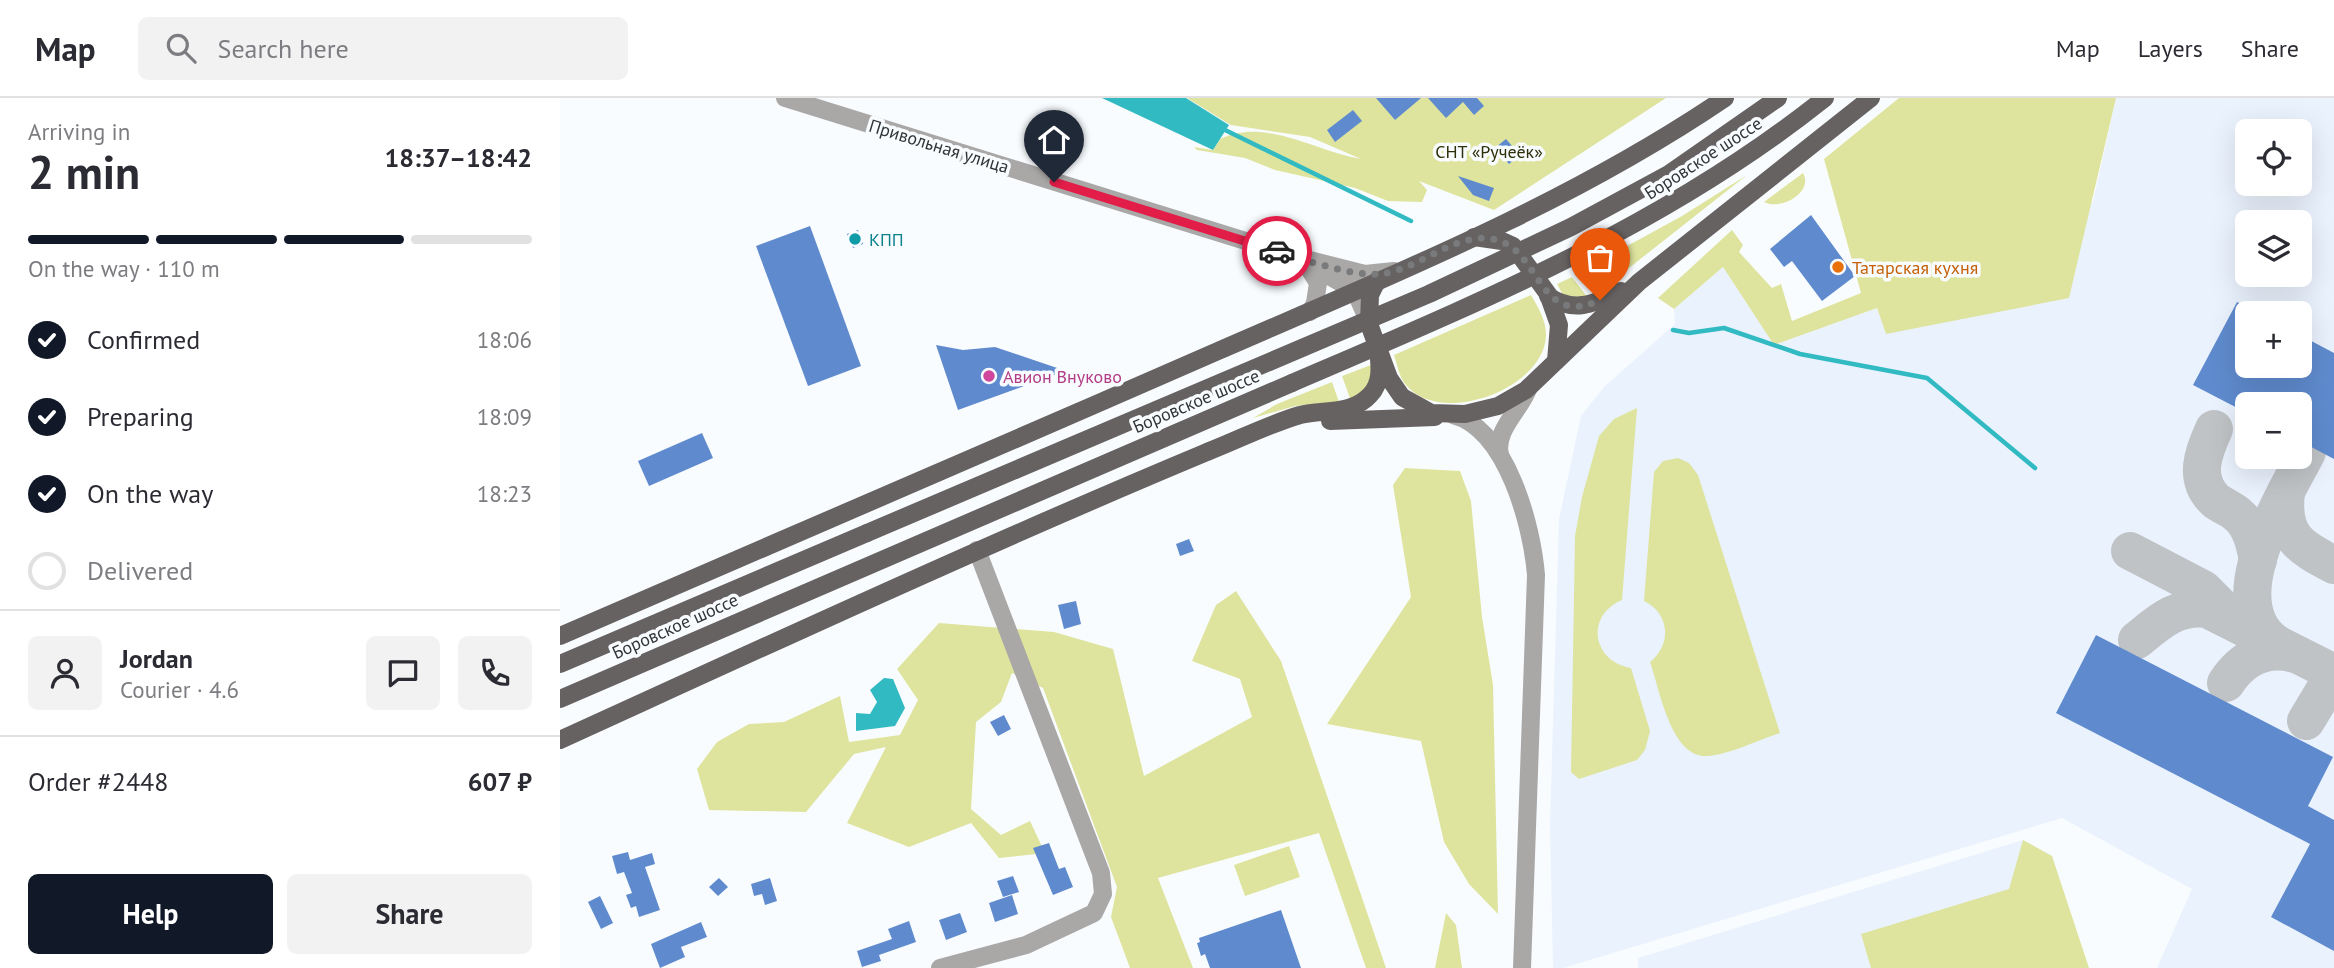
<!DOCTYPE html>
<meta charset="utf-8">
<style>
body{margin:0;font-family:"PT Sans",sans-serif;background:#f2f2f3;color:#2b2b33;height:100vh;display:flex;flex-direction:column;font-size:26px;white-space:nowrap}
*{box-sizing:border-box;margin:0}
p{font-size:23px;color:#7c7c81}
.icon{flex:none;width:38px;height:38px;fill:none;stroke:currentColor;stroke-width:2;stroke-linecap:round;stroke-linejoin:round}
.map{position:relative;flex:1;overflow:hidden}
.panel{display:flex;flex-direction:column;background:#fff;width:560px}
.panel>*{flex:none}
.tools{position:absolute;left:1675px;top:21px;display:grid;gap:14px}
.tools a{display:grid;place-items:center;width:77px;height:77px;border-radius:10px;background:#fff;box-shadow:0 7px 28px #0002;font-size:35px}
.pin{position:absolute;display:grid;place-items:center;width:60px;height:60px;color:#fff;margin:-72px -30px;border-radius:50% 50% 50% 0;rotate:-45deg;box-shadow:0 0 7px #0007}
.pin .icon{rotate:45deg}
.courier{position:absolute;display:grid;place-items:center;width:70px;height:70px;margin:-35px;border:5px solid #e11d48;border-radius:50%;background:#fff;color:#222;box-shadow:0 2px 9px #0007}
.overview em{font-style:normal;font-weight:800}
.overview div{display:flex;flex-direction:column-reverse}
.overview{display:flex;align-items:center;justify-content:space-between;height:119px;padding:0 28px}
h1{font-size:46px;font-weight:800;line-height:52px}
.bar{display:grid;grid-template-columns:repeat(4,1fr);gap:10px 7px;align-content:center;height:84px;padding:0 28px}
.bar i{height:9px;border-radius:5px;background:#e1e1e2}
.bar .current{background:#111827}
.bar p{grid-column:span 4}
.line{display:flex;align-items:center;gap:18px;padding:0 28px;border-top:2px solid #e1e1e2}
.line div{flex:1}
.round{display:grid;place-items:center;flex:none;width:74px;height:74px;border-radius:10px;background:#f2f2f3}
ol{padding:0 28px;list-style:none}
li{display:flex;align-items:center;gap:21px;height:77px}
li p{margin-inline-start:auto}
li .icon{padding:7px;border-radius:50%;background:#111827;color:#fff;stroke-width:4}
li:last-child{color:#7c7c81}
li i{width:38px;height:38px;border:4px solid #e1e1e2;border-radius:50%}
.cta{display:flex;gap:14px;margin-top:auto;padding:14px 28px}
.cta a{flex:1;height:80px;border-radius:10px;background:#111827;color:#fff;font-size:28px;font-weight:800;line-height:80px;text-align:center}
.cta a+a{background:#f2f2f3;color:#2b2b33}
header{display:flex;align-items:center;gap:42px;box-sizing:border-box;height:98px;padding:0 35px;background:#fff;border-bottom:2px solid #e1e1e2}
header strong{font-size:33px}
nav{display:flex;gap:38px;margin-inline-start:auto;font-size:24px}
.search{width:490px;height:63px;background:#f2f2f3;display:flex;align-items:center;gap:18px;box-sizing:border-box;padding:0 24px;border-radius:10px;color:#7c7c81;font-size:26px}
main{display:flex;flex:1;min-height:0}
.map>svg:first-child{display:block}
.built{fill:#eaf2fd;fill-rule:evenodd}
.green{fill:#dee49d}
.water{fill:#32bac2}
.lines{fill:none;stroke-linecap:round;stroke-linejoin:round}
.stream{stroke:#32bac2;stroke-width:4.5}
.taxiway{stroke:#c0c3c6;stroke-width:38}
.building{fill:#5f8bce}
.minor{stroke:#aaa7a7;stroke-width:18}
.major{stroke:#676262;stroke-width:18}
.major-bridge{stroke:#676262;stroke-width:18}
.done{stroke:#787a7c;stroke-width:7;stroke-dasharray:0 12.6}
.route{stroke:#e11d48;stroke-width:9}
.culture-dot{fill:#0f9aa8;stroke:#f9fcff;stroke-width:2.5}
.food-dot{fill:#e8710a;stroke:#f9fcff;stroke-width:2.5}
.hotel-dot{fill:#d1479c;stroke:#f9fcff;stroke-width:2.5}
.labels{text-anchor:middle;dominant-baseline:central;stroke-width:7;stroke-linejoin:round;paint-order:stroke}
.street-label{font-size:18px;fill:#323436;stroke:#f9fcff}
.park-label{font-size:18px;fill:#2d2f08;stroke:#f9fcff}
.culture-label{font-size:18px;fill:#0d838f;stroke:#f9fcff;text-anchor:start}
.food-label{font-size:18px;fill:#c56008;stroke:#f9fcff;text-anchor:start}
.hotel-label{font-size:18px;fill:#b23c85;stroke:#f9fcff;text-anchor:start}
</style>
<header>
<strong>Map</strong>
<div class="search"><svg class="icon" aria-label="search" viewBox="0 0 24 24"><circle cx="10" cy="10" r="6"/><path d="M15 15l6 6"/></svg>Search here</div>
<nav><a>Map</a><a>Layers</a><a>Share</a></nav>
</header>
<main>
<section class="panel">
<div class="overview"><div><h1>2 min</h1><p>Arriving in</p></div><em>18:37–18:42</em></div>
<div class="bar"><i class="current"></i><i class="current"></i><i class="current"></i><i></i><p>On the way · 110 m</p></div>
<ol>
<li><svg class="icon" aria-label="check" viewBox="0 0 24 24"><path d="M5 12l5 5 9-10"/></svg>Confirmed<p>18:06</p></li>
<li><svg class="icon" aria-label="check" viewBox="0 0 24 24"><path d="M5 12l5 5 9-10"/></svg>Preparing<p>18:09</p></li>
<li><svg class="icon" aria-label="check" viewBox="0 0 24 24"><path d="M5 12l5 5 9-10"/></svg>On the way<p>18:23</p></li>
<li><i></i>Delivered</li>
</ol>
<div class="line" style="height:126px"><a class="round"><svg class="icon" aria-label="person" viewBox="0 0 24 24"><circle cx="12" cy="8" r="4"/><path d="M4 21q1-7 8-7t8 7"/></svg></a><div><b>Jordan</b><p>Courier · 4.6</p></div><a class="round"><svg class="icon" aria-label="chat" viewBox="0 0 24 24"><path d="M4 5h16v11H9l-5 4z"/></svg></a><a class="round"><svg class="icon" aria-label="phone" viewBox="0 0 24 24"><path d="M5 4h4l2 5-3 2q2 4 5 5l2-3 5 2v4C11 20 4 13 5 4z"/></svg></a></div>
<div class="line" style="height:91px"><div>Order #2448</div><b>607 ₽</b></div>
<div class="cta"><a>Help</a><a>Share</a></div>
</section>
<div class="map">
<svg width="1774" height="870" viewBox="0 0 1774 870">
<rect width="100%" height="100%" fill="#f9fcff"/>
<g class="built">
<path d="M1556 0H1774V870H1597L1632 791 1502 720 1003 870H993L990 726 999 421 1021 318 1044 289 1115 226 1114 211 1163 169 1214 247 1317 210 1326 236 1533 104ZM1687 33H1740V86H1687ZM1687 124H1740V177H1687ZM1687 215H1740V268H1687ZM1687 306H1740V359H1687Z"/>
<polygon points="1463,742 1492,758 1528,870 1078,870 1078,860"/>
</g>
<g class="green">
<path d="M627 0H1106L934 112 859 83 867 92 862 104 828 103 795 90 715 72 685 60 637 52 634 49 653 52 660 41C705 19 757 54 801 61L750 39 671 27Z"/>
<polygon points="1339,0 1556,0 1509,200 1326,236 1317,210 1214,247 1163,169 1114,211 1098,200 1172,132 1183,147 1179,154 1212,190 1221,186 1232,223 1301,195 1264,61"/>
<path d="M1243 75C1254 94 1221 113 1204 104Z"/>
<polygon points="1187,77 1036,196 1018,175 1122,118"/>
<polygon points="1012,179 1029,201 1003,197 997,186"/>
<path d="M971 197C978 209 986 222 986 237 985 291 880 329 846 287 839 279 837 266 834 257Z"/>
<polygon points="811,267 812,287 791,303 782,278"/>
<polygon points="772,284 779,304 735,308 693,320 717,306"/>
<path d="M1077 310 1062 502C1025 517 1032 564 1071 570L1090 633 1085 652 1077 662 1019 681 1011 674 1015 438 1022 399 1039 338 1054 321Z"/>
<path d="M1118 360 1129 365 1138 377 1220 635C1198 642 1171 656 1148 658 1111 661 1100 592 1090 564 1112 547 1110 515 1084 503L1094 374 1103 363Z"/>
<polygon points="845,370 900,373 911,403 922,519 933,587 938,816 909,786 884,744 861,643 767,626 851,499 833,387"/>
<polygon points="676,493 721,563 826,870 806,870 759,735 598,780 633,870 570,870 551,819 557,789 483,590 452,575 441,604 416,624 411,711 441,737 470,723 485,755 439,760 411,725 349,749 287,725 326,649 294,656 246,714 149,712 137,671 157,644 189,626 224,624 280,598 289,644 340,637 358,602 337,571 379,525 494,534 553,551 584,678 692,619 680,581 632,563 656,507"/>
<polygon points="1463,742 1492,758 1529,870 1311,870 1301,836 1449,791"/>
<polygon points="729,748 740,779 685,798 674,767"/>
<polygon points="886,815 896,827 902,870 875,870"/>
</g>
<g class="water">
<polygon points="542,0 626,0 669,27 653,52"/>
<polygon points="324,580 333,581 345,610 335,628 296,633 296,615 310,616 317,604 310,592"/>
</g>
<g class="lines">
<g class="stream">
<polyline points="663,31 851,123"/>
<polyline points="1113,232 1129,235 1164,230 1240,256 1367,280 1475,370"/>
</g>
<g class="taxiway">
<path d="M1654 331C1643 355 1633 381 1655 402 1662 408 1672 411 1678 417 1691 428 1695 446 1698 462"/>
<path d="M1726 394C1721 438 1738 448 1774 467"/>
<polyline points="1570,453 1643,491 1667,515"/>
<path d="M1577 542C1599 524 1617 507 1647 511L1774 575"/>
<path d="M1717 546C1656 507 1724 399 1747 354"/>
<path d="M1666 585C1682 560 1706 548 1735 556"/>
<polyline points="1746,623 1764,593 1774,585"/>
</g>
</g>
<g class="building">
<polygon points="816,0 861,0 835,22"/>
<polygon points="868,0 917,0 924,8 914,17 903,4 886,20"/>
<polygon points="793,12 802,23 775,44 767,32"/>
<polygon points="946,41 960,57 949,66 935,50"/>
<polygon points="898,78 934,90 929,103 913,97"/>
<polygon points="1251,117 1295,178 1262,203 1232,163 1224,169 1210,151"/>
<polygon points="250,128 301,268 248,288 196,148"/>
<polygon points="298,132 303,146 293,150 287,136"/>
<polygon points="1677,204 1687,209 1687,268 1740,268 1740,237 1774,255 1774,361 1740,343 1740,306 1687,306 1687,315 1633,287"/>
<polygon points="376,247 403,252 435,249 506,273 398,312"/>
<polygon points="142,335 153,360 89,388 78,363"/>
<polygon points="629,441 634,453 620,458 616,446"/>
<polygon points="516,503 521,526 504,531 498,507"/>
<polygon points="1536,537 1773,659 1748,708 1774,722 1774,853 1711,819 1750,746 1496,615"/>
<polygon points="444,617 451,631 438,638 430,624"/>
<polygon points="489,745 499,771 505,769 513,789 493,797 473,750"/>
<polygon points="68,754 70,762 92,755 95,766 85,769 100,812 79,819 76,808 71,810 66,797 72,795 64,774 57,776 52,758"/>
<polygon points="453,778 459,794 443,799 437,783"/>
<polygon points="159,780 168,789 158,798 149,789"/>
<polygon points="210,780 217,803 205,807 202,796 194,798 191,786"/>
<polygon points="452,797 458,816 435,824 429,805"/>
<polygon points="40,798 53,825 41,831 28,804"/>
<polygon points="721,812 741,870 650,870 645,856 641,858 637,845 640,844 639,840"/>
<polygon points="400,815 407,834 386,842 379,822"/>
<polygon points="349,823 356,844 319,857 321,863 302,869 297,853 332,841 328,831"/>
<polygon points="141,824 147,839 121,849 125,859 100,870 91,846"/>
</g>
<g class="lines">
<g class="minor">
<polyline points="225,0 734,158 805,176 834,173"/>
<polyline points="750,167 795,193 809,225"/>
<polyline points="748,169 758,185 755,205 750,214"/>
<path d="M893 317C947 331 972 428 976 477L962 870"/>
<path d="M940 357C934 332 961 312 969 289"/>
<polyline points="380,870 466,847 534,815 543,796 541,775 417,452"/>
</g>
<g class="major">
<polyline points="914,139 942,143 953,148 988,196 999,227 996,263"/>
<polyline points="817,183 810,197 809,226 829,280 842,299 871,315 905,316 938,308 966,292 1079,184 1311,0"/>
<path d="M988 198C1015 216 1035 205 1061 193"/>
<polyline points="770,323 875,319"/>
<path d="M0 538C219 443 439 349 658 253 830 178 1009 106 1165 0"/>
<polyline points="0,566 307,435"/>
<polyline points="0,601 732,285"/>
<path d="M0 642C215 544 429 445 647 354 678 342 709 326 740 317 764 311 792 317 810 297 822 285 820 268 818 252"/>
</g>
<g class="major-bridge">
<path d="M732 285C918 205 1105 128 1265 0"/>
<polyline points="307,435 869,196 1011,129 1109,76 1218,0"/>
</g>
</g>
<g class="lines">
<path class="done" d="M717 153C744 162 795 179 821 176 861 171 892 135 932 141 981 148 977 232 1040 202"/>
<polyline class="route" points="494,84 717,153"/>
</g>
<circle class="culture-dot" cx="295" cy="141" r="7"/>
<circle class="food-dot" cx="1278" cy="169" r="7"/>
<circle class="hotel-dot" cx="429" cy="278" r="7"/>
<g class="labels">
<g class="street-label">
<text transform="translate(379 48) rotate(17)">Привольная улица</text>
<text transform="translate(1143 60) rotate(-33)">Боровское шоссе</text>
<text transform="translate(636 303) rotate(-23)">Боровское шоссе</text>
<text transform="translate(115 528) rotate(-24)">Боровское шоссе</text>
</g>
<g class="park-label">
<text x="929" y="53">СНТ «Ручеёк»</text>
</g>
<g class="culture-label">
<text x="309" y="141">КПП</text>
</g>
<g class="food-label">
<text x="1292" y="169">Татарская кухня</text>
</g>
<g class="hotel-label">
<text x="443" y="278">Авион Внуково</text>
</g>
</g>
</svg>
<div class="tools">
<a><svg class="icon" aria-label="locate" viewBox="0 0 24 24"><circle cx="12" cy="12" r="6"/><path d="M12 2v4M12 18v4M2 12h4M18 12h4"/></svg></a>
<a><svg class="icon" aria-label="layers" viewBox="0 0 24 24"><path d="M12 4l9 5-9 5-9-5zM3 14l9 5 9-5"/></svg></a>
<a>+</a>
<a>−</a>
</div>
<div class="pin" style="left:1040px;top:202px;background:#ea580c"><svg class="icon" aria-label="bag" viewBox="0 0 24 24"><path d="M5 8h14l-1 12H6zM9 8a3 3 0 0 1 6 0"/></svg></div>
<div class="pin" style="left:494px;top:84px;background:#1f2937"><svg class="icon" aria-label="home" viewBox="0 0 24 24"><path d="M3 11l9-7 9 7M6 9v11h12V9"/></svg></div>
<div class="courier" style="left:717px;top:153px"><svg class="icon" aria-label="car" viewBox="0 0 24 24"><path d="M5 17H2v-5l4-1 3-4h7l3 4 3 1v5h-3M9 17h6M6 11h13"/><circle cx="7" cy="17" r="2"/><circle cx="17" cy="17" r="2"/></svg></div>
</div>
</main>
